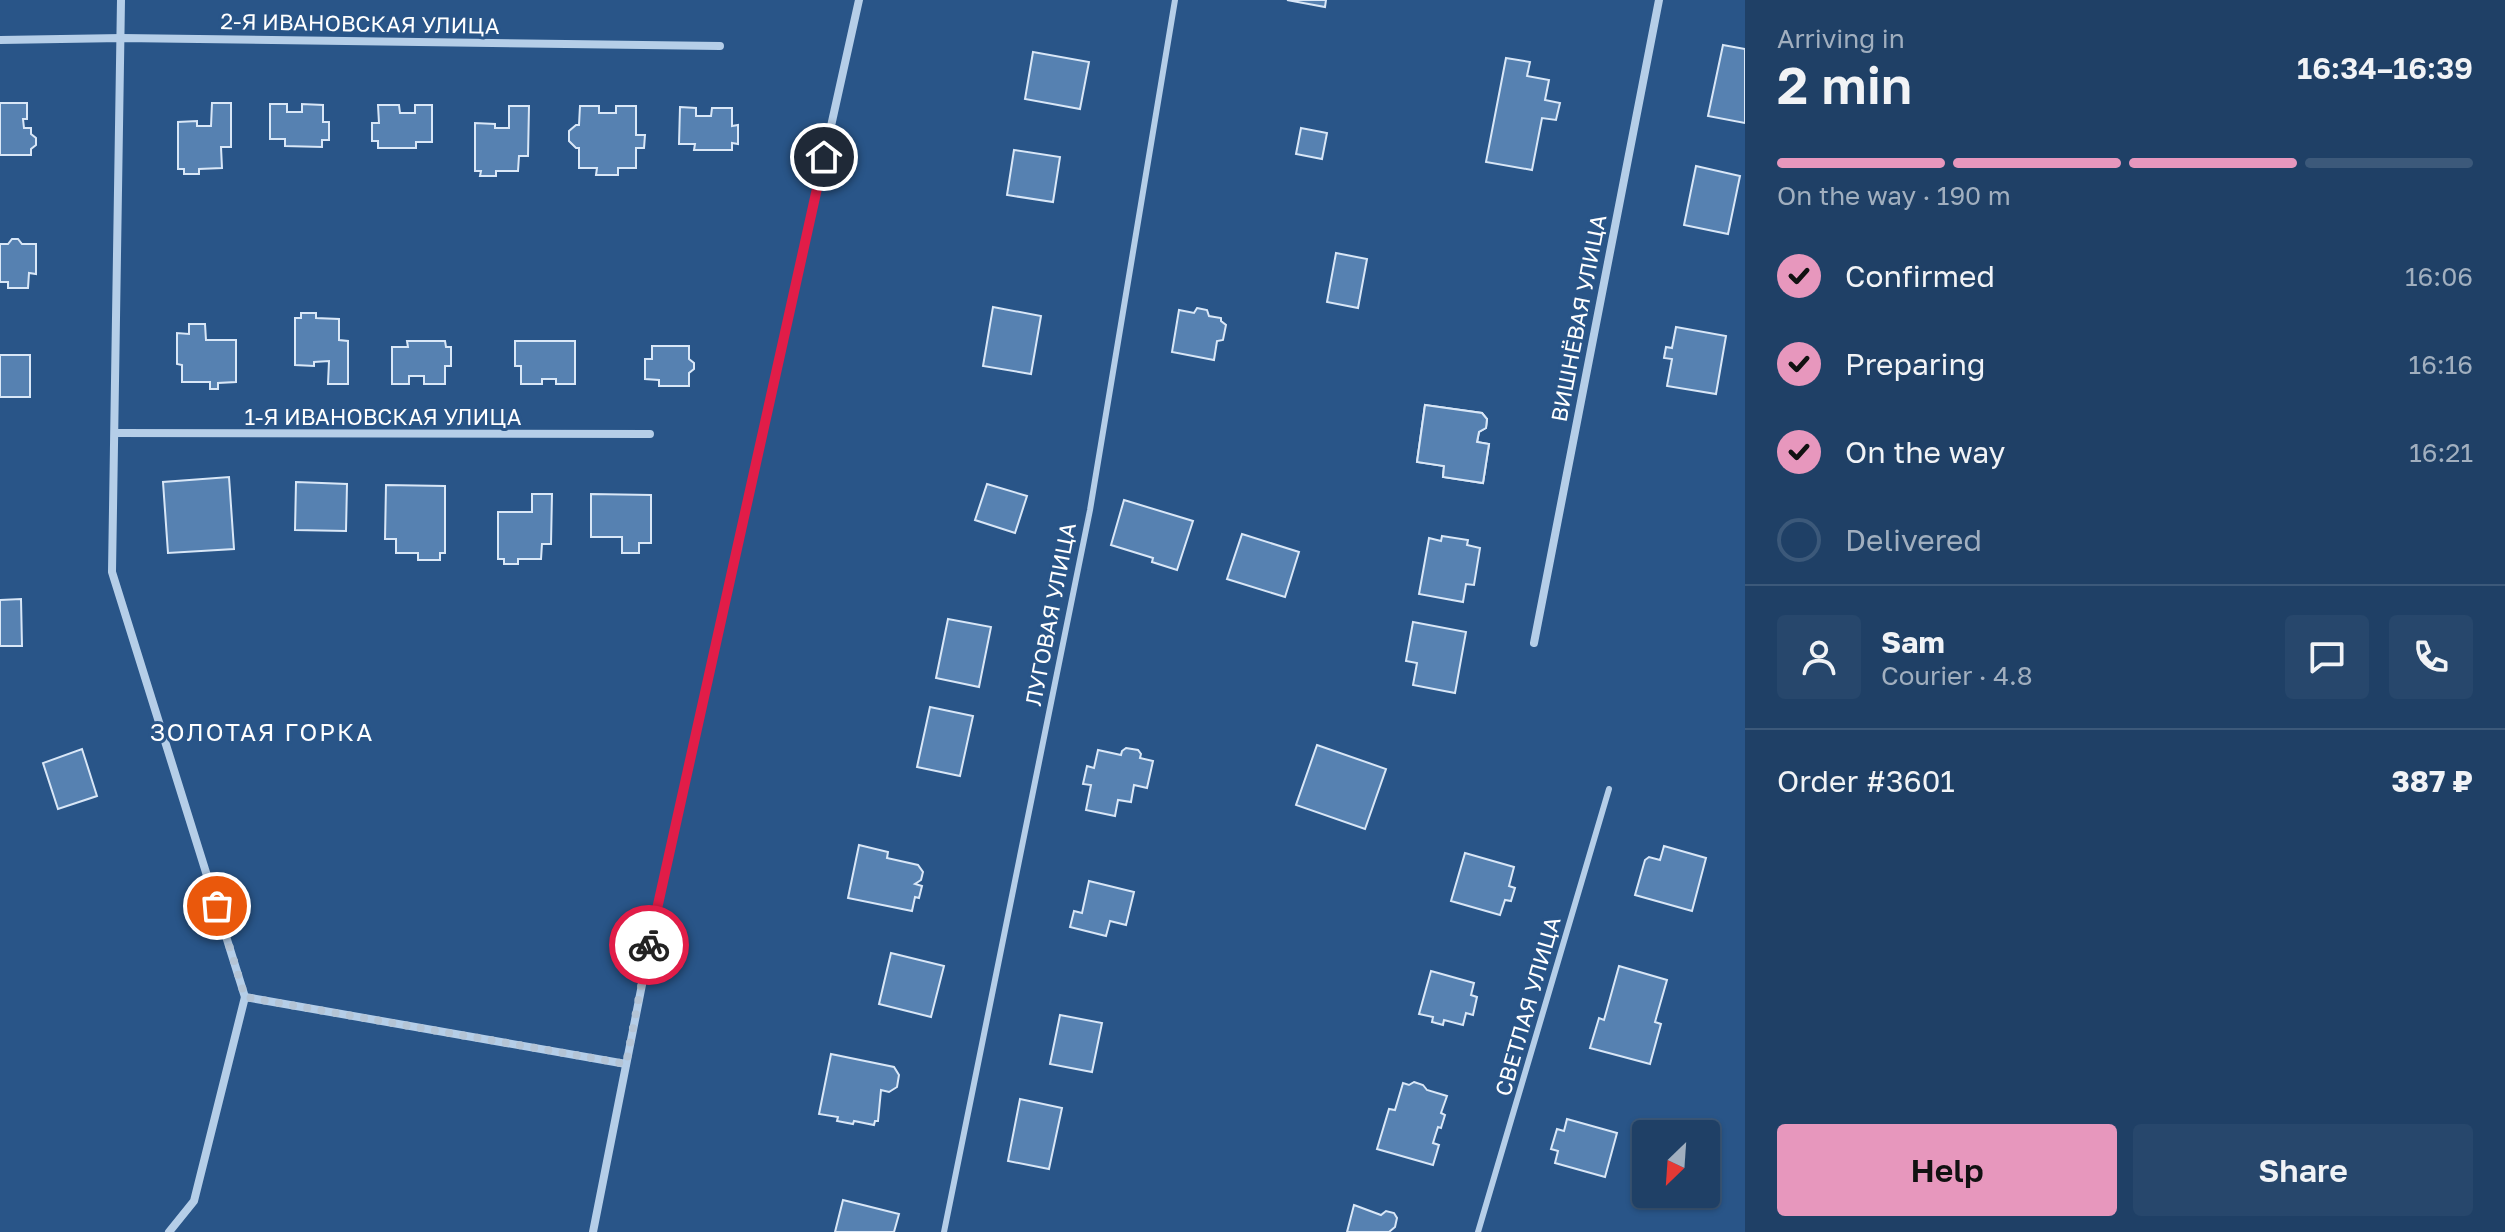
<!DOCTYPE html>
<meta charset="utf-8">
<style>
body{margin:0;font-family:"Golos Text",sans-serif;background:#27476c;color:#f1f3f6;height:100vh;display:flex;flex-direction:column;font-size:30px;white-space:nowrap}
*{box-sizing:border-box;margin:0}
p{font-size:26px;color:#a1afbf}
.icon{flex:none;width:44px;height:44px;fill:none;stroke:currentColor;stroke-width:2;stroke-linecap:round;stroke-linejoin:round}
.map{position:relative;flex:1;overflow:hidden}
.side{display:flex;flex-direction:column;background:#1f4066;width:760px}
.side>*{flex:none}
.needle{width:52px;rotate:205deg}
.buttons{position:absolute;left:1632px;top:1120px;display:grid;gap:16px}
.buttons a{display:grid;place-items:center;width:88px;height:88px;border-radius:8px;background:#1f4066;box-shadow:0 2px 6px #0004,0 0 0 2px #3c597a;font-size:40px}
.pin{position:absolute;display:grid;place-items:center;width:68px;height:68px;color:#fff;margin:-34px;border:4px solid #fff;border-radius:50%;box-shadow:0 2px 8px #0007}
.courier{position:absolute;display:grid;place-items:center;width:80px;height:80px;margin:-40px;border:6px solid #e11d48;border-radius:50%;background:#fff;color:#222;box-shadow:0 2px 10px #0007}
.head em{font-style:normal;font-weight:600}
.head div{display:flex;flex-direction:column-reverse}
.head{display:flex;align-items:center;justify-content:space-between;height:136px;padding:0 32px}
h1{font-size:52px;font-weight:600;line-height:60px}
.bar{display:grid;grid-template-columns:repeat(4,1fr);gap:12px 8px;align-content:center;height:96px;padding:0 32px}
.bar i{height:10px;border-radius:6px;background:#3c597a}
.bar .on{background:#e797bd}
.bar p{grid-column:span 4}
.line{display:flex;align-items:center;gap:20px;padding:0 32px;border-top:2px solid #3c597a}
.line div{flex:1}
.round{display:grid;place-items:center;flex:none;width:84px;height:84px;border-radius:8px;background:#27476c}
ol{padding:0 32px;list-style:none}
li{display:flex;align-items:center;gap:24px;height:88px}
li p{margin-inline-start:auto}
li .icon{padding:8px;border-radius:50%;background:#e797bd;color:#111;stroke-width:4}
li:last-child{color:#a1afbf}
li i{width:44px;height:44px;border:4px solid #3c597a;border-radius:50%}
.primary-button{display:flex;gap:16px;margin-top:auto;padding:16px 32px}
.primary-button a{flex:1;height:92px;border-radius:8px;background:#e797bd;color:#111;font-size:32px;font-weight:600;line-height:92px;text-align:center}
.primary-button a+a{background:#27476c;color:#f1f3f6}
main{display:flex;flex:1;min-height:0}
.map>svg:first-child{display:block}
.building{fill:#5681b1;stroke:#d9e7f7;stroke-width:2}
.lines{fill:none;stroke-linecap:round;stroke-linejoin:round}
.service{stroke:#b5cee8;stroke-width:6}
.minor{stroke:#b5cee8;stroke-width:8}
.done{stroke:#b4c4d5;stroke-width:8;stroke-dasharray:0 14.4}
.route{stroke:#e11d48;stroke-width:10}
.labels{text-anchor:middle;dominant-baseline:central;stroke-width:6;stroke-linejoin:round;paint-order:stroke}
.street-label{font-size:22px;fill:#fff;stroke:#295588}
.neighbourhood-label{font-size:24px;letter-spacing:2px;fill:#fff;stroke:#295588}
</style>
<main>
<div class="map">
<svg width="1745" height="1232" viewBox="0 0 1745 1232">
<rect width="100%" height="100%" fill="#295588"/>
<g class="building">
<polygon points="1287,0 1326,0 1325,7"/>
<polygon points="1723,45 1745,49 1745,123 1708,116"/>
<polygon points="1033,52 1089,62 1080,109 1025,99"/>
<polygon points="1506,58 1530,62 1527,76 1549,80 1545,100 1560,103 1556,120 1542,118 1532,170 1486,162"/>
<polygon points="0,103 27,103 27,119 23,119 24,128 31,128 31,134 36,138 36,145 31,149 31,155 0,155"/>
<polygon points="212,103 231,103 231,147 221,147 222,168 199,169 199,174 184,174 184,169 178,169 178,122 197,121 197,126 211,126"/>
<polygon points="270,104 287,104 287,112 302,112 302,104 323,105 323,122 329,122 329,140 322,140 322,147 285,146 285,139 270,139"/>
<polygon points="378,105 399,105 400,113 415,113 415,105 432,105 432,142 416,142 416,148 378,148 378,141 372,141 372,123 379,123"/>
<polygon points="509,106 529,106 528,156 519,156 518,171 496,171 496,176 480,176 481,171 475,171 475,123 495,124 495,128 509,128"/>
<polygon points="580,106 599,106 599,113 616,113 616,106 636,106 636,135 645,135 644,148 636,148 636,168 618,168 618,175 596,175 597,168 579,168 579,148 576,148 569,141 569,131 576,125 579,125"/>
<polygon points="680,107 696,108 696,116 711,116 712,108 732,108 732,126 738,125 738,144 732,143 732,150 694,150 695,144 679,144"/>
<polygon points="1301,128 1327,133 1322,159 1296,154"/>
<polygon points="1014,150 1060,157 1053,202 1007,195"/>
<polygon points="1696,166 1740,176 1728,234 1684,225"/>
<polygon points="12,239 18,239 22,244 36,244 36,274 29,273 28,288 8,288 8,282 0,282 0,244 8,244"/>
<polygon points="1336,253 1367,259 1358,308 1327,302"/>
<polygon points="993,307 1041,316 1031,374 983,366"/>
<polygon points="1197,308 1207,310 1209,316 1221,318 1221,321 1226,325 1223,340 1217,341 1214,360 1172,352 1179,310 1194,313"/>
<polygon points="301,313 316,313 316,318 339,319 339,340 348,341 348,384 328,384 329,361 314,362 314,366 295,365 295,318 301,318"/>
<polygon points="189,324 205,324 206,340 236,340 236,382 218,383 218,389 210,389 210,382 182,382 182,365 177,364 177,333 189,334"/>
<polygon points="1676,327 1726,336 1716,394 1667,386 1672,359 1664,358 1666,347 1672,348"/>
<polygon points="407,341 445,341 446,347 451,347 451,366 445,366 445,384 424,384 424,376 409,376 409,384 392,384 392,347 408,347"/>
<polygon points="515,341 575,341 575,384 556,384 556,379 542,379 542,384 521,384 521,366 515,366"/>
<polygon points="652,346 689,346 689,359 694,363 694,369 689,373 689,386 659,386 659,380 645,379 645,359 652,359"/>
<rect x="0" y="355" width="30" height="42"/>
<polygon points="1425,405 1482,413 1487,419 1486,428 1479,432 1477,442 1489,444 1483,483 1443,477 1444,466 1417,462"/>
<polygon points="1425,405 1482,413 1487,419 1486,428 1479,432 1477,442 1489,444 1483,483 1443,477 1444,466 1417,462"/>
<polygon points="229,477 234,549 168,553 163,482"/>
<polygon points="296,482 347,484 346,531 295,530"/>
<polygon points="987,484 1027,496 1015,533 975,520"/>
<polygon points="386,485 445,486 445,553 440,553 440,560 418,560 418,553 396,553 396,539 385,539"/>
<polygon points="532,494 552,494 551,544 542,544 541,559 518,559 518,564 504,564 504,559 498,559 498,512 532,512"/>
<polygon points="591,494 651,495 651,543 639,543 639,553 622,553 622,537 591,537"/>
<polygon points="1124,500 1193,521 1177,570 1152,562 1153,558 1111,545"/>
<polygon points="1242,534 1299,552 1285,597 1227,579"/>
<polygon points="1442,536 1468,540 1467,545 1480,548 1474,585 1466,584 1463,602 1419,594 1429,538 1441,541"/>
<polygon points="21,599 22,646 0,646 0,600"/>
<polygon points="948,619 991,627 979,687 936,678"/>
<polygon points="1413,622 1466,632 1455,693 1413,685 1417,663 1406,661"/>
<polygon points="930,707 973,716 960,776 917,767"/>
<polygon points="1317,745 1386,769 1365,829 1296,805"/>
<polygon points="1126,748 1138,750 1141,754 1140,758 1153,761 1147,788 1134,785 1131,802 1118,800 1115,816 1086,810 1091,785 1083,784 1087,766 1094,768 1098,750 1121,755 1122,751"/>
<polygon points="82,749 97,796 58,809 43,763"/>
<polygon points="859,845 888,852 887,858 918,865 923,872 921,880 915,884 922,886 919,898 915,897 912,911 848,898"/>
<polygon points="1664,846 1706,858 1692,911 1635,895 1645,860 1649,857 1660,860"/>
<polygon points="1465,853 1514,867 1509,886 1515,888 1511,901 1505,900 1500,915 1451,901"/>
<polygon points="1089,881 1134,892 1126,925 1110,921 1106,936 1070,927 1074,911 1082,913"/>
<polygon points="891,953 944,966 931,1017 879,1004"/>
<polygon points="1619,966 1667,980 1655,1022 1661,1024 1650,1064 1590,1048 1599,1018 1604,1020"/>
<polygon points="1431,971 1474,983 1471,995 1477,997 1473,1015 1466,1013 1463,1025 1444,1020 1443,1025 1432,1022 1433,1017 1419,1014"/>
<polygon points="1060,1015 1102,1023 1092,1072 1050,1064"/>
<polygon points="831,1054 894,1067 899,1075 897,1087 889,1092 881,1090 878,1121 875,1121 874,1125 854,1121 853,1124 837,1121 838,1117 819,1114"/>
<polygon points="1414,1082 1423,1085 1427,1090 1447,1096 1441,1113 1445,1115 1441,1128 1438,1127 1433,1143 1439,1145 1433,1165 1377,1149 1389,1109 1395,1110 1403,1083 1409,1085"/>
<polygon points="1020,1099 1062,1108 1049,1169 1008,1161"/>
<polygon points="1567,1119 1617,1133 1605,1177 1555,1163 1558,1151 1551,1149 1557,1129 1564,1131"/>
<polygon points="843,1200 899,1214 894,1232 835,1232"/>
<polygon points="1354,1205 1381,1215 1386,1211 1394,1213 1397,1218 1395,1227 1389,1232 1347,1232"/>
</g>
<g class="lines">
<g class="service">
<polyline points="944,1232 1090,510 1175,0"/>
<polyline points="1478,1232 1609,789"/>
</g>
<g class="minor">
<polyline points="121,0 112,572 245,997"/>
<polyline points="0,40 122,38 720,46"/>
<polyline points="116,433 650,434"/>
<polyline points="1534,643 1659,0"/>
<polyline points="245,997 626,1064"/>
<polyline points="169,1232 194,1201 245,997"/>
<polyline points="593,1232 656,914 859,0"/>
</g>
</g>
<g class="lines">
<polyline class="done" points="217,906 245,997 626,1064 649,945"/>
<polyline class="route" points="649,945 824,157"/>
</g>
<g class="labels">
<g class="street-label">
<text transform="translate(360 23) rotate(1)">2-Я ИВАНОВСКАЯ УЛИЦА</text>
<text transform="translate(1578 318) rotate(-79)">ВИШНЁВАЯ УЛИЦА</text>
<text x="383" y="416">1-Я ИВАНОВСКАЯ УЛИЦА</text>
<text transform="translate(1050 614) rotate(-79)">ЛУГОВАЯ УЛИЦА</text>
<text transform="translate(1527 1006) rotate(-74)">СВЕТЛАЯ УЛИЦА</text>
</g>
<g class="neighbourhood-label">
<text x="262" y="731">ЗОЛОТАЯ ГОРКА</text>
</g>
</g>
</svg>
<div class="buttons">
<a><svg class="needle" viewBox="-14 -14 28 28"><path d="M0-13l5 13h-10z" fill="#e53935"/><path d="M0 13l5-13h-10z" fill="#a1afbf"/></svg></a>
</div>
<div class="pin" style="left:217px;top:906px;background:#ea580c"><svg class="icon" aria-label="bag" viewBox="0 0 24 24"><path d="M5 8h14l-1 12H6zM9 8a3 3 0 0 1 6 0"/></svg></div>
<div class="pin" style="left:824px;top:157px;background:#1f2937"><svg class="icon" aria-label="home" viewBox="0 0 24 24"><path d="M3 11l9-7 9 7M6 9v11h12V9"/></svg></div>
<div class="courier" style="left:649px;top:945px"><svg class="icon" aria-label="bike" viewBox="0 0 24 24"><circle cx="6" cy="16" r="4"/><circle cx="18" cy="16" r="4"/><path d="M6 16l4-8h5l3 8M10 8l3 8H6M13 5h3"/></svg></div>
</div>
<section class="side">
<div class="head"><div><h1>2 min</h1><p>Arriving in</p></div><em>16:34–16:39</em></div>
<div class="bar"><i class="on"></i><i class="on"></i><i class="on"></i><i></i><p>On the way · 190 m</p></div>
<ol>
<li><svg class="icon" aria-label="check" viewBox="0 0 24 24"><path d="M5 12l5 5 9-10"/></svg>Confirmed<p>16:06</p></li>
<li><svg class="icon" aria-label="check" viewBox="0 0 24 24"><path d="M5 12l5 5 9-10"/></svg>Preparing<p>16:16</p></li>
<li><svg class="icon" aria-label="check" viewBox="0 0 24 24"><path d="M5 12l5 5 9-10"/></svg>On the way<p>16:21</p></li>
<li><i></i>Delivered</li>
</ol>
<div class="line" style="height:144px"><a class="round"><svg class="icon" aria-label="person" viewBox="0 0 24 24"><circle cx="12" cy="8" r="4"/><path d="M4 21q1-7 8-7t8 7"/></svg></a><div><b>Sam</b><p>Courier · 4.8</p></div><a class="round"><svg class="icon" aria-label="chat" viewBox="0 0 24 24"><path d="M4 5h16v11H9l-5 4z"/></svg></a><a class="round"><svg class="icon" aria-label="phone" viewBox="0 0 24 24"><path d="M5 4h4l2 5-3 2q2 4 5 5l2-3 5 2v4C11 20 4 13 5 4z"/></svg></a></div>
<div class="line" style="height:104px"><div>Order #3601</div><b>387 ₽</b></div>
<div class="primary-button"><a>Help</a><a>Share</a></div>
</section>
</main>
